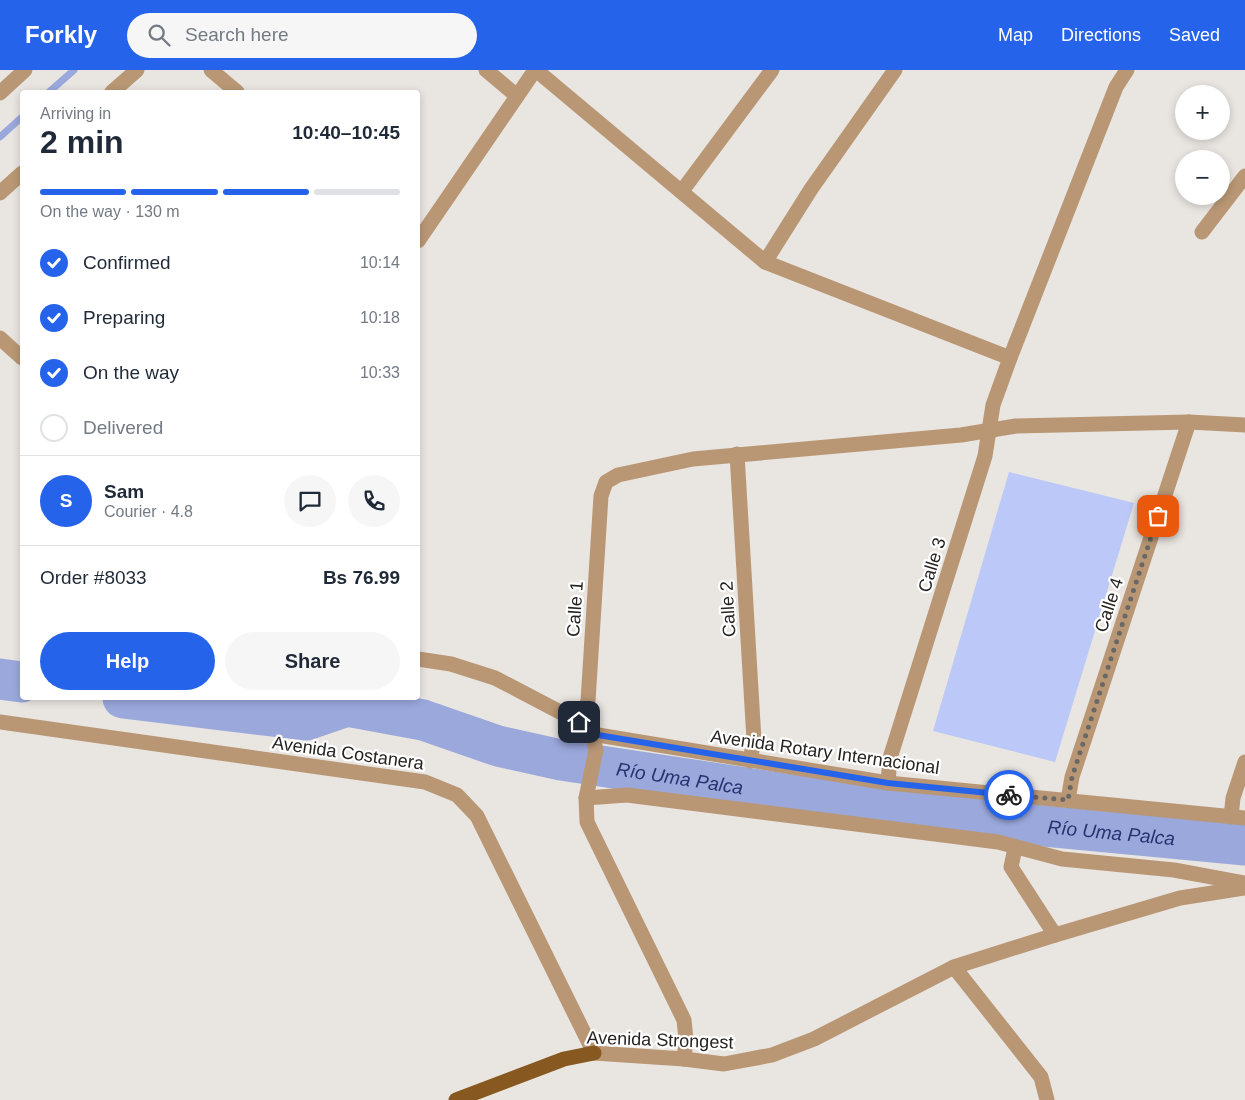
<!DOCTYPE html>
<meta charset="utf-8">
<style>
body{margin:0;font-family:Arial,sans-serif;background:#f6f6f7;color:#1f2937;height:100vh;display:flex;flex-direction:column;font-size:19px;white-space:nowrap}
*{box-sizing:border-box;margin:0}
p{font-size:16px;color:#747a83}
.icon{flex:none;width:28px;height:28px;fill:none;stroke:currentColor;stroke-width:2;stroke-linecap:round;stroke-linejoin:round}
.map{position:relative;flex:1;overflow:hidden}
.sheet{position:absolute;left:20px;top:20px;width:400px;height:610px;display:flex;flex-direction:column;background:#fff;border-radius:5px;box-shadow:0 2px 8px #0003}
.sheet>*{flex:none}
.buttons{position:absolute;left:1175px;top:15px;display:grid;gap:10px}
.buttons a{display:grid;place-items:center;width:55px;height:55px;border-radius:50%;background:#fff;box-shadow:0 2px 8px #0003;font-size:25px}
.pin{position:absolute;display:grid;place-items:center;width:42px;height:42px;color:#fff;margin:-21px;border-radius:10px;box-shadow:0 2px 8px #0006}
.courier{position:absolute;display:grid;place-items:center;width:50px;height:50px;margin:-25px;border:4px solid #2563eb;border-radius:50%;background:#fff;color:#222;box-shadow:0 1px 6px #0007}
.head em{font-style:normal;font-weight:600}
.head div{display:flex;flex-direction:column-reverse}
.head{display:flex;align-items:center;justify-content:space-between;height:85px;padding:0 20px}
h1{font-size:32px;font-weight:600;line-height:38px}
.bar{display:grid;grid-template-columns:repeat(4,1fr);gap:8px 5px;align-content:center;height:60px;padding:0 20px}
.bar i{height:6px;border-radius:4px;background:#e0e1e3}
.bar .selected{background:#2563eb}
.bar p{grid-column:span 4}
.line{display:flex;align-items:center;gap:12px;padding:0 20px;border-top:1px solid #e0e1e3}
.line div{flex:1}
.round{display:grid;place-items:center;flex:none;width:52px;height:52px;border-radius:26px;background:#f6f6f7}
ol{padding:0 20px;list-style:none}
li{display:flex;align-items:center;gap:15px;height:55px}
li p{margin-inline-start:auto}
li .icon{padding:5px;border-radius:50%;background:#2563eb;color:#fff;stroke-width:4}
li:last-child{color:#747a83}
li i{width:28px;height:28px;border:2px solid #e0e1e3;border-radius:50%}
.button{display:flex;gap:10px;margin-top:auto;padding:10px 20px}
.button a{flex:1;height:58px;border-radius:30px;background:#2563eb;color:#fff;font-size:20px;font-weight:600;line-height:58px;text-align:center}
.button a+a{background:#f6f6f7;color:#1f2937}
header{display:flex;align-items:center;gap:30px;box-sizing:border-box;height:70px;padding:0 25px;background:#2563eb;color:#fff}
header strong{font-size:24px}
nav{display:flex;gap:28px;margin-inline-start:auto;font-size:18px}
.search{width:350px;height:45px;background:#f6f6f7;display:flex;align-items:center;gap:12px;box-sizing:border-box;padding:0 18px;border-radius:28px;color:#747a83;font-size:19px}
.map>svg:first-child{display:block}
.green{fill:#bbc8f8}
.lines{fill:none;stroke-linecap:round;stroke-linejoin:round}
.stream{stroke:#9aa8dc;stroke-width:7}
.river{stroke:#9aa8dc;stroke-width:41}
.minor{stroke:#b99775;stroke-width:15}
.major{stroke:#875820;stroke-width:15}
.done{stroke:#6a6866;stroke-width:5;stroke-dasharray:0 9}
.route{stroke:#2563eb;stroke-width:6}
.labels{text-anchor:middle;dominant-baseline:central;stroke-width:4.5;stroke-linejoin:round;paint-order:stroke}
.street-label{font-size:18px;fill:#262423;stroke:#fff}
.water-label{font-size:19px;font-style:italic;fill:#283270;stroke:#fff}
</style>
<header>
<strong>Forkly</strong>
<div class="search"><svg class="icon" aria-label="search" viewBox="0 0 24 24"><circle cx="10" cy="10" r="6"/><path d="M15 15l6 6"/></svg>Search here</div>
<nav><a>Map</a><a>Directions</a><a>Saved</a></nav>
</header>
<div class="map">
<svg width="1245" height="1030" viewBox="0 0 1245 1030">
<rect width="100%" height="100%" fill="#e9e5e1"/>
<polygon class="green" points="1009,402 1134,433 1055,692 933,661"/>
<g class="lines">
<g class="stream">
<polyline points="49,22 74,0"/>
<polyline points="0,67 22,47"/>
</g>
<g class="river">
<polyline points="0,609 22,612"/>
<path id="s1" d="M123 628 306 650 347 636 423 650 498 676 561 690 872 737 1012 753 1245 775"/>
</g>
<g class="minor">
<polyline points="211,0 237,22"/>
<polyline points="486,0 517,26"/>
<polyline points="536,0 765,192 1010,288"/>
<polyline points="112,22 137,0"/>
<polyline points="0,23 25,0"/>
<polyline points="682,121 772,0"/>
<polyline points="0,123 22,103"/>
<polyline points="1202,162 1245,106"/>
<polyline points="418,171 535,0"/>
<polyline points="765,192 811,119 895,0"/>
<polyline points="0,268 22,288"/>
<polyline points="737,384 754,670 750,691"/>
<polyline points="418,589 451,594 495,608 579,652 592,664 888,713 1245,748"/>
<polyline points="0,652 425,712 457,725 477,746 594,983 684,989 724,994 772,985 814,969 954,897 1055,865 1180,828 1245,818"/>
<polyline points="579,652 588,631 601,426 606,412 618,405 693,389 961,365 1016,356 1189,352 1245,355"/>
<polyline points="592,664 596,680 586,728 587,752 684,950 686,969 684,989"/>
<polyline points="888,713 890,688 985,386 993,335 1010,288 1116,17 1127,0"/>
<polyline points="586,728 627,725 998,772 1062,789 1174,800 1245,813"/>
<polyline points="1068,730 1072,707 1189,352"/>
<polyline points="1231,747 1233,728 1245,692"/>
<polyline points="1015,778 1011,797 1055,865"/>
<polyline points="954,897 1041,1007 1047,1030"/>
</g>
<polyline class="major" points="456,1030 564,989 594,983"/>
</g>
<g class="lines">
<polyline class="done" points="1009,725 1068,730 1072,707 1158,446"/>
<polyline class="route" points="579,652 592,664 610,667 888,713 1009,725"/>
</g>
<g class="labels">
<g class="street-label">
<text transform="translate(932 495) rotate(-73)">Calle 3</text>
<text transform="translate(1109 535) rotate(-72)">Calle 4</text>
<text transform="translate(575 539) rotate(-86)">Calle 1</text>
<text transform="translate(728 539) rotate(-93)">Calle 2</text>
<text transform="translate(825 682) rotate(8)">Avenida Rotary Internacional</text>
<text transform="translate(348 683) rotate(8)">Avenida Costanera</text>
<text transform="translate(660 970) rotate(2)">Avenida Strongest</text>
</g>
<g class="water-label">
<text stroke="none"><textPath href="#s1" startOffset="569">Río Uma Palca</textPath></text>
<text stroke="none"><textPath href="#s1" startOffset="1004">Río Uma Palca</textPath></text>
</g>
</g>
</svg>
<div class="buttons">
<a>+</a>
<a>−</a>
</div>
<div class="pin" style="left:1158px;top:446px;background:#ea580c"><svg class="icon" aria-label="bag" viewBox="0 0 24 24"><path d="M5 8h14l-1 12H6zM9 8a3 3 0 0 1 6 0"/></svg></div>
<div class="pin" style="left:579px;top:652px;background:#1f2937"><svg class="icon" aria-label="home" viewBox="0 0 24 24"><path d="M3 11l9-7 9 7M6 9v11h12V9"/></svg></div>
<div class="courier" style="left:1009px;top:725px"><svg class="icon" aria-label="bike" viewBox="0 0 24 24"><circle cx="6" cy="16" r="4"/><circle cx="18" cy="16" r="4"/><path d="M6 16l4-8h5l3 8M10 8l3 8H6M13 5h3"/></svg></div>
<section class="sheet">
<div class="head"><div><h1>2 min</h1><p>Arriving in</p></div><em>10:40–10:45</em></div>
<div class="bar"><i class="selected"></i><i class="selected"></i><i class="selected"></i><i></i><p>On the way · 130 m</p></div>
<ol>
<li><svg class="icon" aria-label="check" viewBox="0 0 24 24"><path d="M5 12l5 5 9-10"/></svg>Confirmed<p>10:14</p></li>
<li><svg class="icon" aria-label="check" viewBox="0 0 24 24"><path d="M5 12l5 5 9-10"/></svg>Preparing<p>10:18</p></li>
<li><svg class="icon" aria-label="check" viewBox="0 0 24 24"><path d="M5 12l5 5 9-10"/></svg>On the way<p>10:33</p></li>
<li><i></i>Delivered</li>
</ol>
<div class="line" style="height:90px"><b class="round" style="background:#2563eb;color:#fff">S</b><div><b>Sam</b><p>Courier · 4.8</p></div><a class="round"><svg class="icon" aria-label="chat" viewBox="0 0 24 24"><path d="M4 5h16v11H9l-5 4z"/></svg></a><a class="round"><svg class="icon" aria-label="phone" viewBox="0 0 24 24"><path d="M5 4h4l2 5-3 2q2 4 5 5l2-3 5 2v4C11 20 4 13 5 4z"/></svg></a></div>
<div class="line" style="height:65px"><div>Order #8033</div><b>Bs 76.99</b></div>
<div class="button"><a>Help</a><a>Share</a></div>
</section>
</div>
